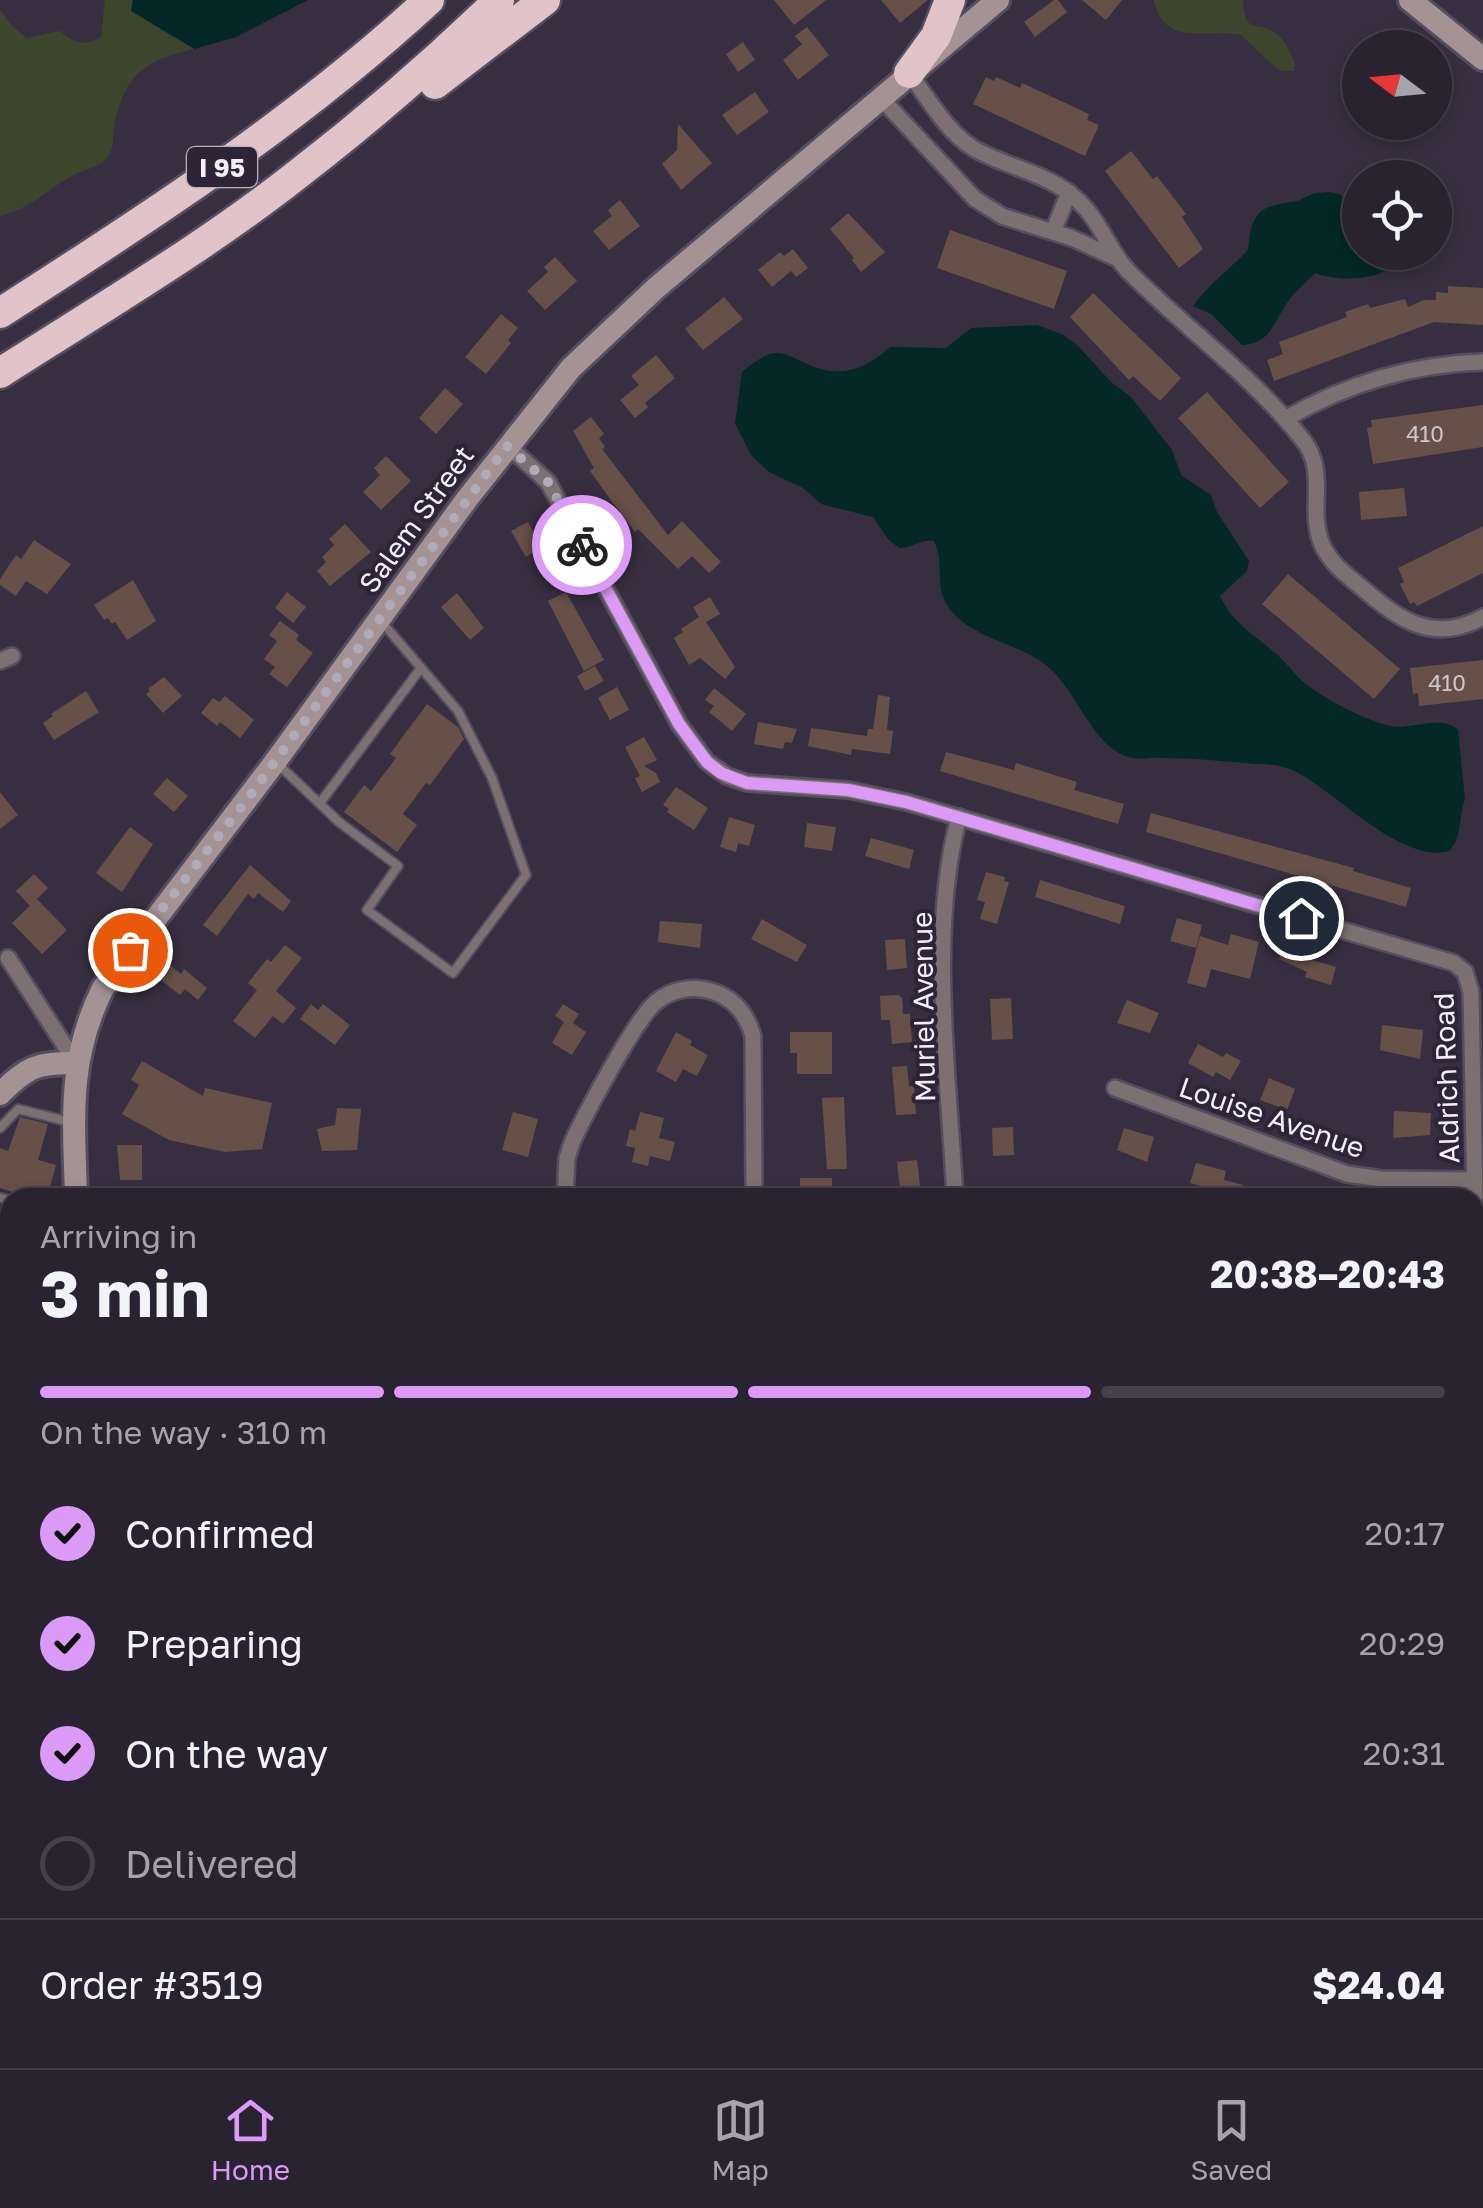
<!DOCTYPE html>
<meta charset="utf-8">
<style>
body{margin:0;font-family:"Golos Text",sans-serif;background:#312b39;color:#f1f3f6;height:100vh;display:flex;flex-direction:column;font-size:38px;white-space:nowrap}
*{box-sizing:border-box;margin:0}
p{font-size:32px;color:#a5a4ab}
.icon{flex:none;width:55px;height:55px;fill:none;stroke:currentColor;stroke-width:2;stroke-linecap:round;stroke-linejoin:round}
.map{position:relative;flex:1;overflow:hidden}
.sheet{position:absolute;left:0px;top:1188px;width:1485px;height:882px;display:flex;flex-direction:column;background:#292331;border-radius:30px 30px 0 0;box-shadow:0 5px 15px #0003,0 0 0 2px #45404d}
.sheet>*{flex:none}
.needle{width:65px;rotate:286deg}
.fabs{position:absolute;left:1342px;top:30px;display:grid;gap:20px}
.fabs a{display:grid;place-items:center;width:110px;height:110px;border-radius:50%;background:#292331;box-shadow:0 5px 15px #0003,0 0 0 2px #45404d;font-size:50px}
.pin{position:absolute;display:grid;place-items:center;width:85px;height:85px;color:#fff;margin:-42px;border:5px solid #fff;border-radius:50%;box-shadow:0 2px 10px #0007}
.courier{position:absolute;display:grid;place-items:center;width:100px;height:100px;margin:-50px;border:8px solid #da9af6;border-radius:50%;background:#fff;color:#222;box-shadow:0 2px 12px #0007}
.headline em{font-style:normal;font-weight:700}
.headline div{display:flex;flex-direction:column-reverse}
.headline{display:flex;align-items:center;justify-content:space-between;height:170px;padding:0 40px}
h1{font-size:65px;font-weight:700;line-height:75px}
.bar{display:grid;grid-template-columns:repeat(4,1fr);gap:15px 10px;align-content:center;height:120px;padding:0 40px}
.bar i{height:12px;border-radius:8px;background:#45404d}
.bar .selected{background:#da9af6}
.bar p{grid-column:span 4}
.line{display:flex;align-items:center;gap:25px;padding:0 40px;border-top:2px solid #45404d}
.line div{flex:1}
ol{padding:0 40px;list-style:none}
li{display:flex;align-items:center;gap:30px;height:110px}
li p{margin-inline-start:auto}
li .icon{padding:10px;border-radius:50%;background:#da9af6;color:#111;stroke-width:4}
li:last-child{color:#a5a4ab}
li i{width:55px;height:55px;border:5px solid #45404d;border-radius:50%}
.tab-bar{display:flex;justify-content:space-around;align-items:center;height:140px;border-top:2px solid #45404d;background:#292331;font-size:28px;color:#a5a4ab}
.tab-bar a{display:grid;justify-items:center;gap:5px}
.tab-bar .selected{color:#da9af6}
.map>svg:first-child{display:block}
.green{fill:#3d462c}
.water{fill:#042728}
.building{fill:#665048}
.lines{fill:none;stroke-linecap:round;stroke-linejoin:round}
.service-casing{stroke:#554e5f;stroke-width:12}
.minor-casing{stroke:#554e5f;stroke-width:20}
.secondary-casing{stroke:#554e5f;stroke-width:28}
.motorway-casing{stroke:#554e5f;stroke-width:35}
.service{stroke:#7c7072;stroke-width:8}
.minor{stroke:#7c7072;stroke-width:15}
.secondary{stroke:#a49295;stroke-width:22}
.motorway{stroke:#e0c4c9;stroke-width:30}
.done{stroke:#b1abb9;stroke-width:10;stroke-dasharray:0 18}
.route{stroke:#da9af6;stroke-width:12}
.labels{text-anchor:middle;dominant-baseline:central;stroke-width:8;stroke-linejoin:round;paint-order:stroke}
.number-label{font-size:22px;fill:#d0c6ce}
.shield{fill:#2d2537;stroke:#b8b2c0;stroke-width:2.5}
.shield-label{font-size:25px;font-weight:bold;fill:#f3eefa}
.street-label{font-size:28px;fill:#f3eefa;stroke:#2d2537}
</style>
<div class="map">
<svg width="1483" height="2068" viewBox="0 0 1483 2068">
<rect width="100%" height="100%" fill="#372f41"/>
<g class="green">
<path d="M105 0H133L131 4 194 49C148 59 126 73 115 120 113 130 114 142 111 151 106 166 86 169 74 175 45 190 34 207 0 216V10L12 26 27 38 60 31C74 42 84 48 101 37Z"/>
<path d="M1154 0H1243C1245 39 1259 18 1278 35 1286 42 1291 54 1295 64L1293 71H1282L1276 68 1241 35C1208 27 1164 49 1154 0Z"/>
<polygon points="488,2060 1113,2060 1105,2068 489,2068"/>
<polygon points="1199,2060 1278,2060 1277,2068 1164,2068"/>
<polygon points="1288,2060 1375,2060 1369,2068 1282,2068"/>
</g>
<g class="water">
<polygon points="133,0 308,0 236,37 194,49 131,11"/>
<path d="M1328 192 1340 194 1360 214V252L1397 253 1391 268C1371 281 1336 281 1315 273 1306 283 1294 292 1287 303 1274 322 1270 344 1242 345L1211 314 1193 306C1209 284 1230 269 1248 250 1252 208 1261 207 1297 201 1301 200 1309 195 1312 194 1317 192 1323 193 1328 192Z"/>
<path d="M1037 325 1064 335 1078 346 1111 382 1131 397 1172 450 1181 475 1211 495 1217 512 1249 561 1247 571 1220 596C1232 622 1253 634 1274 652 1284 660 1292 671 1301 680 1321 697 1365 721 1391 726 1413 730 1440 714 1458 730L1465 799C1458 818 1463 834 1450 851 1401 865 1334 789 1292 770 1277 763 1262 765 1246 763 1218 761 1191 758 1163 758 1150 757 1138 761 1125 756 1091 743 1076 689 1046 665 1017 642 971 639 948 607 934 586 945 562 934 541 920 539 912 548 899 548L888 539 873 517 821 504 803 488 769 472 751 455 735 423 742 372C751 365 764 354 775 353 785 352 796 359 805 363 838 379 864 371 890 347L946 348 971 328Z"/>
</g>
<g class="building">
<polygon points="774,0 826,0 794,25"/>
<polygon points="881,0 928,0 900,23"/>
<polygon points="1054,0 1058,0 1067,12 1035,37 1024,22"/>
<polygon points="1082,0 1122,0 1106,20"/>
<polygon points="807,27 829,55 798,80 783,60 802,44 795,36"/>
<polygon points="743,42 755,60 738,72 726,54"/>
<polygon points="986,77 994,81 996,77 1020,88 1022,83 1089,114 1087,120 1099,125 1085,156 973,104"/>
<polygon points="755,92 769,112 737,135 722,115"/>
<polygon points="678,124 712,163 681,190 662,164 677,150"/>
<polygon points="1131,151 1153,179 1157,176 1186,214 1182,217 1203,249 1179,268 1105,171"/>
<polygon points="620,200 640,226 609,250 593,231 612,216 608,210"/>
<polygon points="848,213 885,252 861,272 852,260 854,258 830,229"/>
<polygon points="950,230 1067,271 1054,309 937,268"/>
<polygon points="793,249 808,268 796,277 791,271 772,287 758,270 780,252 784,256"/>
<polygon points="555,257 577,281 545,310 527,291 548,272 544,267"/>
<polygon points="1448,286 1483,288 1483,325 1434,322 1274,381 1267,360 1283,354 1279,342 1347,317 1345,312 1368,304 1370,308 1405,299 1408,307 1424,300 1436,300 1436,292 1448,293"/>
<polygon points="1093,293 1181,378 1160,401 1133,376 1129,380 1070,317"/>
<polygon points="724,297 743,319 703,350 685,329"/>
<polygon points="501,314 518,328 508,340 511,343 486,374 465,357"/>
<polygon points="656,355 675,378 645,403 648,407 635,418 620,400 639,385 631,376"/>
<polygon points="445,388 463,404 436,434 419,418"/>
<polygon points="1207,392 1289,482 1260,508 1178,418"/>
<polygon points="1483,405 1483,447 1373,464 1367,428 1372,427 1371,420"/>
<polygon points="591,417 604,434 599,438 605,447 602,449 668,535 682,521 721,562 709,573 692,556 678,569 638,529 635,532 610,499 590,471 594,468 573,431"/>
<polygon points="386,456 411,481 381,510 363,492 380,475 374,468"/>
<polygon points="1404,488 1407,516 1361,520 1359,492"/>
<polygon points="528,522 542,547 526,557 511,531"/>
<polygon points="345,524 371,552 330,586 317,571 326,562 322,557 334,545 329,539"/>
<polygon points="1483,526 1483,573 1417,606 1414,602 1410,604 1400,584 1404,582 1398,568"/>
<polygon points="34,540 71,564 47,594 26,581 16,596 0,585 0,579 16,555 21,559"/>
<polygon points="1288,574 1400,669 1374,699 1262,604"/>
<polygon points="133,580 156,621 127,640 115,622 112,624 108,618 104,620 94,605"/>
<polygon points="287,592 306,607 293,623 275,608"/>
<polygon points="566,592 604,660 584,671 548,601"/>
<polygon points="457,593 484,628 470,640 441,607"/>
<polygon points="710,597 720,614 706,622 735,667 725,679 700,658 689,665 674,638 683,632 681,629 699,617 693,607"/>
<polygon points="280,621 299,635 296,640 313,653 287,687 269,674 275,667 264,659 277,641 269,635"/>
<polygon points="1483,660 1483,699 1419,706 1418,693 1413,694 1410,668"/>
<polygon points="595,666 604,681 585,691 577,676"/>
<polygon points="164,677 182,696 163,713 146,694 150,691 148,689"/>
<polygon points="617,687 629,710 610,720 598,698"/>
<polygon points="714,688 746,714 732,731 709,712 714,706 705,700"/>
<polygon points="86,691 99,712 54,740 43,723 53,716 51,714"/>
<polygon points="878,695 890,697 887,730 893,731 890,754 852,749 851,755 808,746 811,728 867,736 868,729 873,729"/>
<polygon points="225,696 254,720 240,738 220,722 217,726 201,713 213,698 219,702"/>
<polygon points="427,704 458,727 464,739 430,785 426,783 403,814 417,825 397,852 344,812 364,785 371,791 396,758 390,754"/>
<polygon points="758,722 797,729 792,743 785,742 783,749 754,744"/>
<polygon points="644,737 657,760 644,766 656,773 660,782 642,792 635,778 640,776 625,747"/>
<polygon points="946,752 1014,770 1016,763 1077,782 1074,790 1124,804 1118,824 940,771"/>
<polygon points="167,778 188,796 174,812 153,794"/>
<polygon points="676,787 708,808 694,830 667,812 669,809 663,805"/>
<polygon points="0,792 18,815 0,829"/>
<polygon points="1151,813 1354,868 1353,871 1411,888 1406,907 1146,832"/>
<polygon points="729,817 755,825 749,846 738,843 736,852 720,847"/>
<polygon points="807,823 836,827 832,851 804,847"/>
<polygon points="130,827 153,844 122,892 96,873"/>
<polygon points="871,838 914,850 909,869 865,856"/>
<polygon points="250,865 291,901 283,912 258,893 254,899 248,894 217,936 203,925"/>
<polygon points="986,872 1005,877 1004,881 1009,882 997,924 980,919 985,902 977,900"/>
<polygon points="34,874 48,888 30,906 16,891"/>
<polygon points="1040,880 1125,906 1120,924 1035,897"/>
<polygon points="37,899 67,930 42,954 12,923"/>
<polygon points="1177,918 1202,925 1196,948 1170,941"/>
<polygon points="762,919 807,945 797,962 751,939"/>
<polygon points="660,921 702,924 700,948 658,942"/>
<polygon points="1231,934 1259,942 1250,979 1211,969 1206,988 1187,983 1200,936 1228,945"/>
<polygon points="905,939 907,968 887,970 885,940"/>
<polygon points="285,945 302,958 276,991 296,1008 283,1024 273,1016 255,1038 233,1021 257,990 248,983 267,959 271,962"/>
<polygon points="1282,951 1336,967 1331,985 1305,977 1307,972 1279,959"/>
<polygon points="166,962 181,974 184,969 207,988 198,1000 185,989 180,995 155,975"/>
<polygon points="898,995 902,998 903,1014 910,1014 912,1042 892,1044 890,1020 881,1020 880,996"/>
<polygon points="1011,998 1013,1039 992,1040 990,999"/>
<polygon points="1127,1000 1159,1013 1150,1033 1117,1023"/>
<polygon points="311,1004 318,1010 323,1004 350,1025 335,1045 300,1019"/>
<polygon points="563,1004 579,1014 573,1023 586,1032 572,1055 552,1043 564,1022 555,1016"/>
<polygon points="1382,1025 1423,1030 1420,1059 1380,1050"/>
<polygon points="676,1032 692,1041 690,1045 708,1055 697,1076 683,1069 676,1082 656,1071"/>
<polygon points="790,1032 832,1032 832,1074 797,1074 797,1053 790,1053"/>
<polygon points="1198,1044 1223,1057 1226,1053 1241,1061 1230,1080 1216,1072 1213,1077 1188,1063"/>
<polygon points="142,1061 203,1096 205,1088 272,1103 262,1149 225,1152 169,1140 122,1114 139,1085 131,1080"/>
<polygon points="907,1066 909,1086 914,1086 916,1114 896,1115 892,1067"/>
<polygon points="1269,1078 1295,1089 1287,1110 1260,1100"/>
<polygon points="844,1097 847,1169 827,1169 822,1098"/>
<polygon points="337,1108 361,1109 357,1150 322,1151 317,1129 335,1125"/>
<polygon points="1394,1111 1431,1113 1430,1135 1393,1138"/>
<polygon points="513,1112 538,1119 528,1157 502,1150"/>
<polygon points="640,1112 664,1118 659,1138 675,1142 670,1161 650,1156 648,1166 632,1162 635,1148 626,1146 630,1129 635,1131"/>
<polygon points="20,1117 48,1124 38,1160 56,1165 47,1198 31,1198 0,1188 0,1148 8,1151"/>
<polygon points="1013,1127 1014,1155 993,1156 992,1128"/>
<polygon points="1124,1128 1154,1137 1147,1162 1117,1150"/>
<polygon points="117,1145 142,1145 142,1180 120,1180"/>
<polygon points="917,1160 921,1195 901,1197 897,1162"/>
<polygon points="1196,1163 1226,1171 1224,1180 1243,1185 1239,1198 1216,1198 1218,1191 1190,1183"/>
<rect x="800" y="1178" width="32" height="20"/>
</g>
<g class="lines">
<defs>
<g id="service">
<polyline points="279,765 339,822 398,866 367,910 453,973 526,875 492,778 458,711 381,621"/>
<polyline points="320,803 421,668"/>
<polyline points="0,1128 18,1109 70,1122"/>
<polyline points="0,1198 10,1200"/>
</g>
<g id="minor">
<path d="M909 73C928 98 946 131 973 148 1003 166 1040 171 1069 193 1100 216 1105 246 1128 271 1185 328 1253 376 1303 440 1328 471 1308 508 1321 542 1328 561 1346 575 1361 587 1398 619 1433 645 1483 617"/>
<polyline points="880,97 975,199 1002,216 1072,238 1118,259"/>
<polyline points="1053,232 1069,192"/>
<path d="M1285 419C1346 384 1413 364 1483 362"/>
<polyline points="507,445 548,482 679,724 707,762 727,776 747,783 848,790 906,802 1454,963 1465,972 1471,992 1475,1198"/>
<polyline points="0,661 12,656"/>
<polyline points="8,958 76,1063"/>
<polyline points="1115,1088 1347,1174 1382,1179 1474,1180"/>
<path d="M565 1198 567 1158 573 1140C586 1113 636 1018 656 1002 672 989 694 985 714 992 735 999 747 1015 753 1036L754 1198"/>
<path d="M955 1198C949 1079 928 931 959 817"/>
<polyline points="1475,1208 1481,1532"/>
<polyline points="0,1900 10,1905"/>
</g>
<g id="secondary">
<polyline points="1410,0 1483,59"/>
<path d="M0 1094C28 1066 37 1063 76 1063"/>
<path d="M76 1198C74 1120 67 1060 103 988L275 762 467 499 571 368 656 288 998 0"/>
<polyline points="106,2060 106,2068"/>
</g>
<g id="motorway">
<polyline points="909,73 936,36 950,0"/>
<polyline points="435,84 545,0"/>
<path d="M0 313C150 217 298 121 429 0"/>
<path d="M0 373C100 309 204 248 298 174 368 120 435 62 499 0"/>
</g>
</defs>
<use href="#service" class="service-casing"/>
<use href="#minor" class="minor-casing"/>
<use href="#secondary" class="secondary-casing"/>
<use href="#motorway" class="motorway-casing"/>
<use href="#service" class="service"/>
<use href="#minor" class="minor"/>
<use href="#secondary" class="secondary"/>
<use href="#motorway" class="motorway"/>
</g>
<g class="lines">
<polyline class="done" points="130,950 246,801 507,446 548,482 582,545"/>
<polyline class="route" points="582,545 679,724 707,762 721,773 747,783 848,790 906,802 1301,918"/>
</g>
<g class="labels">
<g class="number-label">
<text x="1425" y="433">410</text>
<text x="1447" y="682">410</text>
</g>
<rect class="shield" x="187" y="147" width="70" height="40" rx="8"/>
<g class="shield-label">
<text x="222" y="167">I 95</text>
</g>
<g class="street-label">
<text transform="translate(416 519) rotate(-54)">Salem Street</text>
<text transform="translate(923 1007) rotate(-91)">Muriel Avenue</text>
<text transform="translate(1446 1078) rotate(-92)">Aldrich Road</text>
<text transform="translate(1272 1117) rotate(19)">Louise Avenue</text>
</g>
</g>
</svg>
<div class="fabs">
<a><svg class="needle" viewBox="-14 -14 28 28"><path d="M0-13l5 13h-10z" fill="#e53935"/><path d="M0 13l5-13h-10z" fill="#a5a4ab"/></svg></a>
<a><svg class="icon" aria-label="locate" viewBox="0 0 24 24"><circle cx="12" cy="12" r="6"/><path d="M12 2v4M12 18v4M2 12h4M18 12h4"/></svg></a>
</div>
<div class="pin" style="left:130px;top:950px;background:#ea580c"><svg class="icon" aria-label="bag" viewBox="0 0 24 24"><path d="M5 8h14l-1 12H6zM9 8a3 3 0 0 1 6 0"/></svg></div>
<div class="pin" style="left:1301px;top:918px;background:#1f2937"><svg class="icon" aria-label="home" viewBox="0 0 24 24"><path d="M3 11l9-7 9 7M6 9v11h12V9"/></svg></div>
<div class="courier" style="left:582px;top:545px"><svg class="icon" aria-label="bike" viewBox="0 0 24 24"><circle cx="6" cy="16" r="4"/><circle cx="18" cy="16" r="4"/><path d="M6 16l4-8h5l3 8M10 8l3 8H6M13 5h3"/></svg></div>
<section class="sheet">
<div class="headline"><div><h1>3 min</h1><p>Arriving in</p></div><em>20:38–20:43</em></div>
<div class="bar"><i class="selected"></i><i class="selected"></i><i class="selected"></i><i></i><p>On the way · 310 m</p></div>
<ol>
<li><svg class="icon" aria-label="check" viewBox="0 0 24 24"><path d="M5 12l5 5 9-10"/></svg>Confirmed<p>20:17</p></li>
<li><svg class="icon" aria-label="check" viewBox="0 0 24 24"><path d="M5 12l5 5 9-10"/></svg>Preparing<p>20:29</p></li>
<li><svg class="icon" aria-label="check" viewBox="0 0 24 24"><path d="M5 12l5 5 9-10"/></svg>On the way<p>20:31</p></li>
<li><i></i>Delivered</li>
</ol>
<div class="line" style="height:130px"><div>Order #3519</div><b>$24.04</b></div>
</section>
</div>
<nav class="tab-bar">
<a class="selected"><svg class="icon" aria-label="home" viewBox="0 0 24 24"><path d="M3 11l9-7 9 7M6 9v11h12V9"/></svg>Home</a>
<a><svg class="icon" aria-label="map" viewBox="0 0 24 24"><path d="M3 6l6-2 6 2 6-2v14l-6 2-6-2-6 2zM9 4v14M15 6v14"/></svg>Map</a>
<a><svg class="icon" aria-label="saved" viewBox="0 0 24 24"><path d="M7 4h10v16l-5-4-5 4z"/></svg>Saved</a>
</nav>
